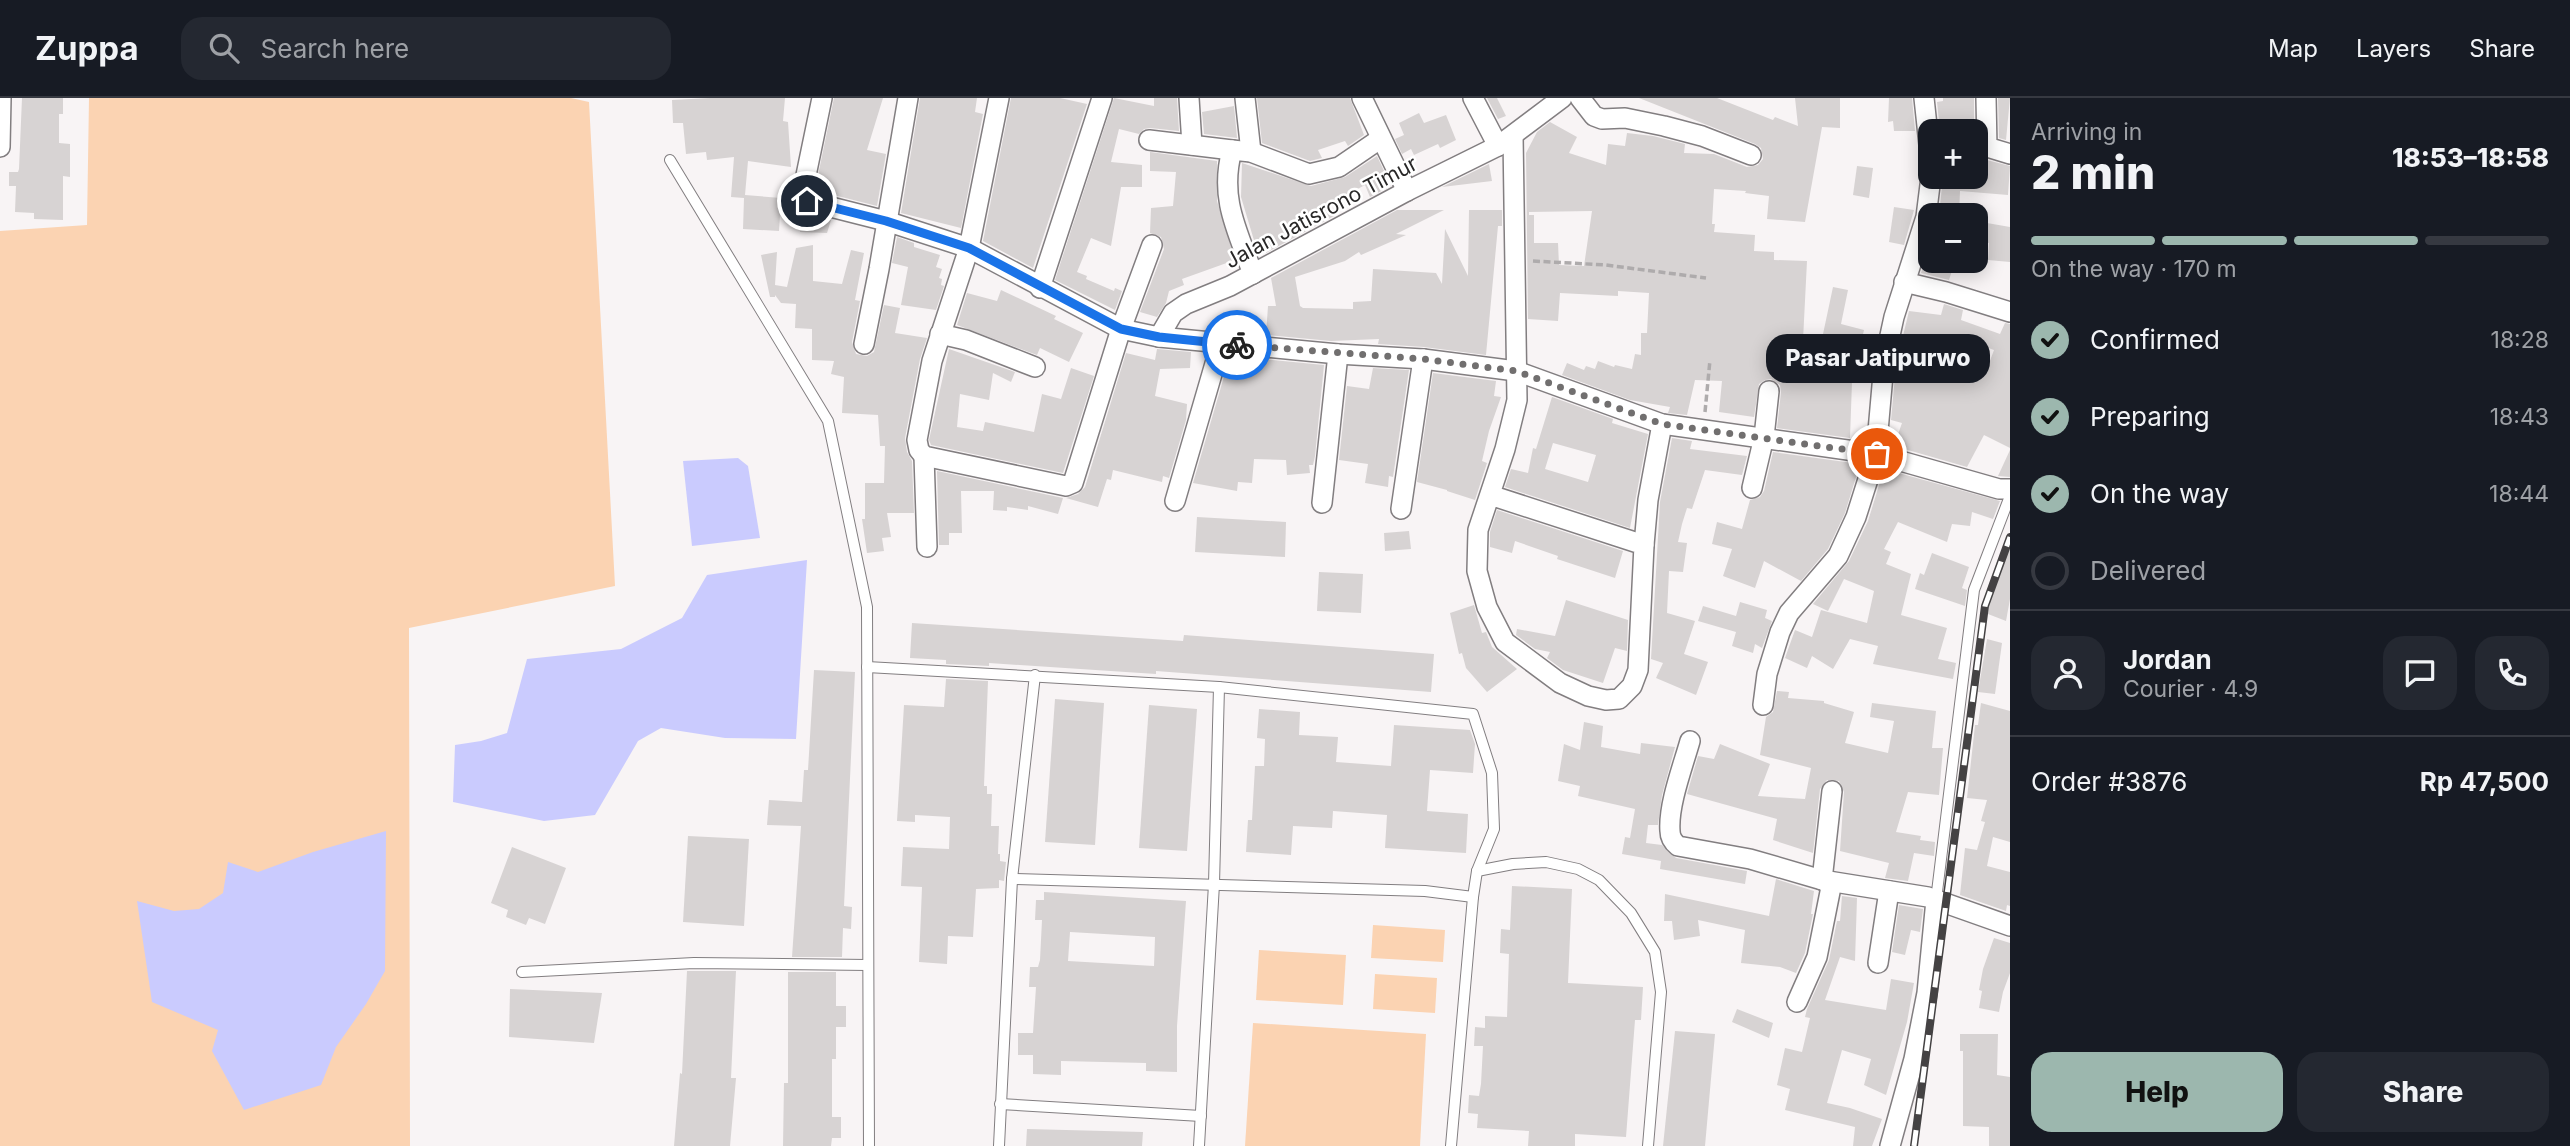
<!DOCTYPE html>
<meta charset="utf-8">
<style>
body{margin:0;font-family:Inter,sans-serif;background:#242831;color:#f1f3f6;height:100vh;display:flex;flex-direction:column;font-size:26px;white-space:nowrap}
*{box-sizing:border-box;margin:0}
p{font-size:23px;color:#9ea1a6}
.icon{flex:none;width:38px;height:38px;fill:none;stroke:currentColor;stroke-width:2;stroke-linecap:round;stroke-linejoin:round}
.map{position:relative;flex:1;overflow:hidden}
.drawer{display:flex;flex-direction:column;background:#171b24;width:560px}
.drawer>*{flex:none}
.controls{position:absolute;left:1918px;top:21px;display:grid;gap:14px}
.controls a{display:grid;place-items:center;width:70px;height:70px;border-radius:14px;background:#171b24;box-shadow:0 4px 18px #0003;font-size:35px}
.pin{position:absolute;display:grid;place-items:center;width:60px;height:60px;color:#fff;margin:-30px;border:4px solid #fff;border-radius:50%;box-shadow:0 2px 7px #0007}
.courier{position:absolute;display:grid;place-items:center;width:70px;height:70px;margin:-35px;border:5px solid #1a73e8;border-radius:50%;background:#fff;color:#222;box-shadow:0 2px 9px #0007}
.bubble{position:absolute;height:49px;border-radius:21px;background:#171b24;box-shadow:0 4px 18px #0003;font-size:23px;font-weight:800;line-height:49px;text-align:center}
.headline em{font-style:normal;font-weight:800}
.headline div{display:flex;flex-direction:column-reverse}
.headline{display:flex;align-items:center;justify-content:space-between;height:119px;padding:0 21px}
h1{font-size:46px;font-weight:800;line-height:52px}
.bar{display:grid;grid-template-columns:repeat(4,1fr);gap:10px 7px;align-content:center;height:84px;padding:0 21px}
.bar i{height:9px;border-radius:5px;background:#363941}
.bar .current{background:#9cb7ae}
.bar p{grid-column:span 4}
.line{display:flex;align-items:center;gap:18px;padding:0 21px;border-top:2px solid #363941}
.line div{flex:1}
.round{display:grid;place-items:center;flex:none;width:74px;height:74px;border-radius:21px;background:#242831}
ol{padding:0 21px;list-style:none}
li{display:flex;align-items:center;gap:21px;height:77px}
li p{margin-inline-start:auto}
li .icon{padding:7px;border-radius:50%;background:#9cb7ae;color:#111;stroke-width:4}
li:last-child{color:#9ea1a6}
li i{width:38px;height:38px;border:4px solid #363941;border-radius:50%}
.cta{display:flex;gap:14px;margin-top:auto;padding:14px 21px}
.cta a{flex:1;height:80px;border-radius:21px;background:#9cb7ae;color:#111;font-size:28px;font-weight:800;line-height:80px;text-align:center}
.cta a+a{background:#242831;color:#f1f3f6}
header{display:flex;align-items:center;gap:42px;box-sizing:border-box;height:98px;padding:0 35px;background:#171b24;border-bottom:2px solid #363941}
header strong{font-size:33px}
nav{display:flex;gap:38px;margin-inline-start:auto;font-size:24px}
.search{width:490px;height:63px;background:#242831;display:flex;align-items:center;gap:18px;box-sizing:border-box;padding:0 24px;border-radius:21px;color:#9ea1a6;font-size:26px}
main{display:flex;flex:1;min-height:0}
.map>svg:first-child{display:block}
.green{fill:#fbd3b2}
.water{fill:#cacbfe}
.building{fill:#d7d3d3;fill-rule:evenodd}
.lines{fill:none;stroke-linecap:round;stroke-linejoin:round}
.service-casing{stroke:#827e80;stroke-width:12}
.minor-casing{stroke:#827e80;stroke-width:22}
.path{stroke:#aeabac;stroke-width:3.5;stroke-dasharray:7 3.5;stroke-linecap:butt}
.service{stroke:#fff;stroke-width:10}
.minor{stroke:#fff;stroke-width:19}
.rail-casing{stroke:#444243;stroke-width:8}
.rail{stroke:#fff;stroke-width:5;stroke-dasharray:16;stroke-linecap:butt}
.done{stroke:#716f6f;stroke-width:7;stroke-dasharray:0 12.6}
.route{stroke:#1a73e8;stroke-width:9}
.labels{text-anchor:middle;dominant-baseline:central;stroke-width:5;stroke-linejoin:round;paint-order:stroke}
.street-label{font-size:21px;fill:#282727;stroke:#fff}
</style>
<header>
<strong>Zuppa</strong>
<div class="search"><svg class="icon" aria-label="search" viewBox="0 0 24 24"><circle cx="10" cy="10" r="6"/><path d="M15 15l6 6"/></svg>Search here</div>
<nav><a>Map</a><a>Layers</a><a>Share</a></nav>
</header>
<main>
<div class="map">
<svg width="2010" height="1048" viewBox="0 0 2010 1048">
<rect width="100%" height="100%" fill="#f8f4f5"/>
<g class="green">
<polygon points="89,0 571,0 589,4 615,488 409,530 410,1048 0,1048 0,133 87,127"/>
<polygon points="1373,827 1445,832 1443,864 1371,860"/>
<polygon points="1259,852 1346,857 1343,907 1256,902"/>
<polygon points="1375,876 1437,880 1435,915 1373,911"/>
<polygon points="1253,925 1426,936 1420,1048 1245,1048"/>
</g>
<g class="water">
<polygon points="738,360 748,368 760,440 692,448 683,363"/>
<polygon points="807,462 796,641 725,640 661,630 638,643 595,717 544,723 453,704 455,647 481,643 507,635 527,561 621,551 682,520 707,477"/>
<polygon points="386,733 385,873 366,906 336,949 321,987 244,1012 212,953 218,932 152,904 137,803 174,813 199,811 223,795 228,764 258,774 313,754"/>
</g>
<g class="building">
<polygon points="22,0 63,0 63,16 59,16 59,45 70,46 70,79 63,78 63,122 34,121 34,115 15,114 16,88 9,88 9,74 18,74 19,71"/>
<polygon points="710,0 785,0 783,23 788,24 791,69 748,63 745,97 781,100 779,133 743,131 744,100 731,99 734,59 707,62 706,54 686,56 683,25 673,25 672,2"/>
<polygon points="834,0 883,0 867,52 886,56 877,108 818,93 816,87"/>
<polygon points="920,0 977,0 975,14 983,16 961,130 901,115"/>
<polygon points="1011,0 1060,0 1087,6 1033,170 983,143"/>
<polygon points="1114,0 1154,8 1154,0 1177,0 1179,33 1150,30 1144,31 1139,36 1119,31 1111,64 1142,67 1142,89 1121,89 1111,148 1091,140 1077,174 1087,178 1086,181 1114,193 1115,190 1122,193 1115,212 1055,182"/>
<polygon points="1257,0 1350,0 1364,37 1348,48 1345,43 1318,52 1322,60 1310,63 1262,45"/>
<polygon points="1487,0 1497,0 1506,18 1498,21"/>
<path d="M1639 0H1717L1773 22 1775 19 1798 28 1795 0H1840V30L1822 29 1805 124 1767 121 1769 98 1745 95 1746 93 1714 91 1712 126H1715L1714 134 1755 137 1754 153 1774 154V162L1807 163 1801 282 1813 283 1833 189 1848 192 1841 226 1864 232 1852 284 1850 340 1777 330 1781 294 1780 287 1771 281 1765 282 1759 286 1754 319 1719 314 1722 283 1695 282 1687 317 1668 315 1670 309 1630 302 1562 277 1567 265 1584 272 1586 268 1595 271 1598 263 1614 269 1615 267 1632 271 1635 256 1641 257V235H1647L1649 195 1618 193V198L1560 195 1558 223 1528 221 1526 55 1537 34 1550 24 1577 39 1569 55 1606 67 1608 46 1625 48 1627 35 1653 38 1685 46 1684 55 1714 56 1747 69 1758 67 1763 61 1761 50 1755 46ZM1592 113 1584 168 1559 167 1558 145H1534V117H1529V114Z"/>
<polygon points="1889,0 1912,0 1915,33 1894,33 1893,23 1888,24"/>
<polygon points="1943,0 1974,0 1974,33 1940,33 1937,4 1943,3"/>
<polygon points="1998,0 2010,0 2006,42 1999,40"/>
<polygon points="1234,8 1237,40 1204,36 1202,14"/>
<polygon points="1419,15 1424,25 1446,17 1456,42 1440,50 1438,46 1414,57 1411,51 1402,56 1395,41 1404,37 1399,25"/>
<polygon points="1976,53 1983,61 2010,68 2008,97 1960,93 1959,117 1939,117 1943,79 1976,79"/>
<polygon points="1150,54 1217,63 1217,103 1235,162 1182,181 1184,187 1169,193 1166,205 1157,219 1140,214 1164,151 1161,139 1150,135 1151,110 1173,108 1176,74 1150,73"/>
<polygon points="1377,58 1391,88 1370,99 1365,87 1328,107 1334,118 1266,155 1265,145 1256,149 1241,99 1242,65 1311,88 1345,79"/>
<polygon points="1489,66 1492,83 1442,89"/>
<polygon points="1857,68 1873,70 1869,100 1853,97"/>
<polygon points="1894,109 1914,112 1904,147 1889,144"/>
<polygon points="1397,112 1444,112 1396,136 1406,137 1361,157 1359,154 1345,163 1295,179 1300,208 1303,210 1353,211 1353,204 1371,203 1373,171 1436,175 1442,186 1445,131 1468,178 1469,112 1502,112 1502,128 1498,128 1486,257 1424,249 1378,246 1379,241 1331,243 1266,237 1268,208 1276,208 1271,180"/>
<polygon points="804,115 831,122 827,135 800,134"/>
<polygon points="1987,125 2010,129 2010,164 1988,162 1989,145 1984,144"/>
<polygon points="897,139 914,145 914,149 940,157 936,169 942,171 939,180 942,181 941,187 944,188 936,212 901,207 908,169 892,165"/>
<polygon points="1930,146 1930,163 1955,163 1949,182 1921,175"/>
<polygon points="813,147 813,183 842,186 851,152 864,155 855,202 860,203 852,244 856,256 867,258 874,254 884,207 900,210 895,235 927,240 920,261 905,340 907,354 912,363 914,415 887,415 891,439 882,440 884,453 867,455 862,421 865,421 865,385 884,385 885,348 880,348 878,317 842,315 844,279 831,276 834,263 812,262 812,231 795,230 796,206 781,205 775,197 775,199 770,199 761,157 777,154 775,187 787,189 796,150"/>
<polygon points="1001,192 1056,218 1054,221 1083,235 1069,264 1040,250 1037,257 957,227 967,195 997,203"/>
<path d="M1944 206 1963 212 1961 222 2000 236 2005 225 2010 226V350L1984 337 1967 369 1894 348 1902 325 1891 322 1896 267 1909 213 1941 217ZM1954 238 1994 252 1984 279 1949 270Z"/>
<polygon points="949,251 1015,274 1011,284 993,275 989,302 960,296 957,329 983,333 985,324 1034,334 1042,296 1061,301 1071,270 1094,278 1063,375 931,347 929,342"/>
<polygon points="1157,251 1191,254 1190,270 1160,271 1155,298 1187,306 1186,322 1169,380 1163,378 1162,384 1113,372 1111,382 1107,381 1098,409 1066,400 1078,396 1085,389 1126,255 1155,262"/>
<polygon points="1230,258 1324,267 1315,358 1313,367 1309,367 1310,375 1287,377 1286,362 1254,361 1252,385 1238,384 1237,393 1193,385"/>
<polygon points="1373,270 1409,272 1393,379 1389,378 1388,389 1365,385 1368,366 1339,362 1347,288 1369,291"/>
<polygon points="1433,275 1496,283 1494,298 1501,299 1489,333 1482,363 1487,365 1475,402 1447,393 1447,392 1417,384"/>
<path d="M1552 299 1613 321 1612 325 1648 336 1630 430 1505 389 1511 371 1528 375 1533 350 1536 351ZM1553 345 1596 357 1588 384 1545 371Z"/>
<polygon points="1672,340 1692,343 1690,351 1747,358 1742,377 1705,372 1692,411 1687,410 1682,426 1678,444 1687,445 1683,474 1669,473 1667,515 1695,523 1684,556 1708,564 1696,597 1656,580 1663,565 1651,561 1660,404"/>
<polygon points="2010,352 2010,379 1998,378"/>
<polygon points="1773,354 1860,366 1845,415 1828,451 1801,483 1764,463 1755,490 1723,478 1732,451 1712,446 1717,424 1742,431 1750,402 1760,399 1764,393"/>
<polygon points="1884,371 2000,403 1993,421 1972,414 1970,428 1952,426 1947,444 1898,424 1884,451 1891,454 1886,466 1911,476 1901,517 1947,530 1938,561 1956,565 1953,581 1873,566 1878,548 1850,541 1833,571 1812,558 1807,570 1785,560 1795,532 1812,539 1821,512 1867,525 1874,493 1844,481 1828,513 1813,506 1849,463 1868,423"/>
<polygon points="937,373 1063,400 1058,416 1028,408 1028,412 1007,409 1007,413 993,412 994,393 961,393 962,435 949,435 949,447 939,447"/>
<polygon points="1497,412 1623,453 1615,480 1557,461 1558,458 1515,443 1512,455 1490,449 1490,434"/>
<polygon points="1197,419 1286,424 1285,459 1195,454"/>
<polygon points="1409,433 1411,451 1385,453 1384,435"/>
<polygon points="2007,451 2010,451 2010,501 2006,523 1988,516 1990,500"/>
<polygon points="1932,455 1969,469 1962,490 1967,492 1965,508 1915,491 1920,475 1924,477"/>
<polygon points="1319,474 1363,476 1361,515 1317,513"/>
<polygon points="1566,502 1628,522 1627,553 1615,550 1603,585 1563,572 1547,560 1550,554 1535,551 1516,537 1517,531 1555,538"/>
<polygon points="1740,504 1767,512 1765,520 1772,523 1762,550 1755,546 1753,555 1732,548 1736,534 1698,523 1703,508 1736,518"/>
<polygon points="1474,507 1482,535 1486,534 1492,549 1517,571 1487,594 1466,570 1462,555 1459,556 1450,515"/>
<polygon points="912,525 1183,543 1184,537 1434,556 1431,594 1156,573 1156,576 989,565 989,568 946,566 946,562 910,560"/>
<polygon points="1987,541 2002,545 1995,596 1978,594"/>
<polygon points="814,572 855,574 844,808 852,809 851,831 843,830 842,859 792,859 801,728 767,727 769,702 802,704 804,672 808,672"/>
<polygon points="946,581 988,583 984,688 987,688 987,696 992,696 991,728 999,728 998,756 1000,756 1000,763 1006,764 1004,783 999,782 999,790 976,791 973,839 948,838 947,866 919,864 922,789 901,788 903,749 949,751 950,719 915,717 915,724 897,723 904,607 944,609"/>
<polygon points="1777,593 1789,594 1788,600 1824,603 1824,605 1854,614 1845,645 1888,655 1894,623 1870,619 1872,605 1936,613 1932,650 1943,650 1939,697 1908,694 1896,734 1921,738 1920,742 1935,744 1934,758 1914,755 1908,783 1885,780 1889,765 1840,753 1844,694 1839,683 1827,682 1820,691 1813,755 1773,742 1777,721 1687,696 1698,658 1714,661 1720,646 1770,666 1758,698 1805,701 1811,670 1760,657 1766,619 1773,614"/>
<polygon points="1055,601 1104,605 1095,747 1045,744"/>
<polygon points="1981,605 2010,613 2010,744 1993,739 1987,768 2010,774 2010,808 2007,807 2006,813 1960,797 1965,750 1977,752 1985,724 1981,723 1987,702 1967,700 1975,627 1978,627"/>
<polygon points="1149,607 1197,611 1187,753 1139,750"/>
<polygon points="1259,611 1300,614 1299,637 1338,639 1336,664 1391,668 1394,627 1470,632 1475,646 1473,675 1430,672 1427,713 1468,716 1466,755 1385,750 1387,717 1333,713 1332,730 1293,728 1291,757 1246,754 1248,722 1252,722 1255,668 1264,668 1265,641 1257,640"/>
<polygon points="1584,624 1603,628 1601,649 1640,656 1641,645 1675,649 1662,697 1658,727 1648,727 1646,745 1662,747 1676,760 1747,773 1745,786 1660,771 1661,763 1622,756 1625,739 1630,740 1635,711 1578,698 1580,688 1558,683 1564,646 1580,652"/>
<polygon points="688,738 749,741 744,828 683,824"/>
<polygon points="512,749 566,770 545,826 529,820 526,827 506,819 508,812 491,805"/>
<polygon points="1776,781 1814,793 1811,816 1813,816 1805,855 1796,875 1780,869 1741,865 1745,832 1698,822 1700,838 1674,842 1672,823 1664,823 1665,796 1769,818"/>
<polygon points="1512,788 1572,791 1568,885 1643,889 1641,922 1635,922 1626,1039 1575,1036 1575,1048 1528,1048 1529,1033 1477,1030 1478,1016 1468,1015 1469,997 1479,998 1481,986 1483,948 1474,948 1475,929 1485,930 1485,918 1507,919 1509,856 1500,855 1501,831 1510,832"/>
<path d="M1044 794 1186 803 1177 928V974L1146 973V965L1061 963V977L1033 976V957H1018V935H1033L1036 889H1029L1030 869H1038L1040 862 1042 822H1035L1036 802H1044ZM1070 834 1155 839 1154 868 1068 863Z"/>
<polygon points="1842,798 1857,800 1855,863 1840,859 1825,902 1886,912 1891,881 1914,885 1907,924 1886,997 1864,987 1871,961 1842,952 1827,1005 1850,1010 1882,1021 1872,1048 1853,1048 1855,1029 1785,1012 1790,991 1777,987 1785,950 1802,954 1810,920 1805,919 1807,911 1829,862 1837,823 1840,823"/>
<polygon points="1899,807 1923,811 1920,834 1911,832 1905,857 1892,854"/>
<polygon points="1994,840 2010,845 2010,875 2003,894 1999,914 1979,910 1982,893 1979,892 1983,871"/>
<polygon points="687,873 736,873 731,980 736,980 730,1048 674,1048 680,975 682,976"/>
<polygon points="788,874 836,874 836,908 846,908 846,929 836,929 836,961 832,961 832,1019 841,1019 841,1040 832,1040 831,1048 783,1048 784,985 788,985"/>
<polygon points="510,891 602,895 594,945 509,939"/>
<polygon points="1737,911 1773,925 1769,940 1732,924"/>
<polygon points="1675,933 1715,936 1705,1048 1663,1048"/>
<polygon points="1960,936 1998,936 1997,977 2010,979 2010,1048 1989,1048 1989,1029 1963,1028 1963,953 1960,953"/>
<polygon points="1027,1031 1143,1034 1142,1048 1026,1048"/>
</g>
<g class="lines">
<defs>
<g id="service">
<polyline points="670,62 828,323 867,509 869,1048"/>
<polyline points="867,569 1219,589 1473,616 1492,675 1494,731 1477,773 1473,799 1451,1048"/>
<polyline points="1477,773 1513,766 1546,764 1578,771 1599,782 1631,815 1655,854 1661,894 1648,1048"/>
<polyline points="1012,781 1425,793 1473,799"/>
<polyline points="1936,802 1974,492 2010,398"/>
<polyline points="522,874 694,865 868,867"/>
<polyline points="1000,1006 1201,1018"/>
<polyline points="999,1048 1012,781 1035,577"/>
<polyline points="1199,1048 1214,786 1219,589"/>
</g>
<g id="minor">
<polyline points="822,0 804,87 807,103 886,123 969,150 1121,231 1159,239 1338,256 1423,261 1516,273 1662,326 1876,356 1999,391 2010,391"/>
<polyline points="999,0 969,150 932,263 917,342 919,352 924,358 1066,388 1073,385 1121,231 1152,147"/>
<polyline points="1189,0 1192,47"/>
<polyline points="1245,0 1251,54"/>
<polyline points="1362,0 1407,93"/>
<polyline points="1473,0 1498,48"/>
<polyline points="1580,0 1594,18 1602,21 1625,20 1664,28 1702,38 1751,57"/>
<polyline points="1924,0 1930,56"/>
<polyline points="1986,0 1987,49 2010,56"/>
<polyline points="1149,42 1232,52"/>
<polyline points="0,49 1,0"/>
<path d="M1253 176C1237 132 1219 100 1232 52L1251 54 1309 76 1339 69 1380 41"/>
<polyline points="1904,184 1946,194 2010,214"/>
<polyline points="1040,190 1102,0"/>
<polyline points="940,236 966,242 1035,269"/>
<polyline points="1159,239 1173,215 1186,206 1230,188 1407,93 1498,48 1562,0"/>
<polyline points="864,246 879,171 908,0"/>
<polyline points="924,358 927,449"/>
<polyline points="1752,390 1764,339 1769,293"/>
<polyline points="1490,397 1644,447 1638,572 1632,588 1619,601 1606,602 1588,598 1560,585 1505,544 1487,509 1477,473 1478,432 1505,351 1517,302 1513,38"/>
<polyline points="1175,403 1221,245"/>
<polyline points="1322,405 1338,256"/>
<polyline points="1401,411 1423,261"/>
<polyline points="1644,447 1648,402 1662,326"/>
<polyline points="1763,607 1767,576 1780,534 1789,515 1838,458 1856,419 1876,356 1884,265 1894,219 1926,119 1931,79"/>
<path d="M1690 643C1683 668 1668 707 1670 733 1670 739 1673 744 1678 748L1750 761 1822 782 1928 799 2010 828"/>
<polyline points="1822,782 1832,693"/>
<polyline points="1878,865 1889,793"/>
<polyline points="1797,904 1817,859 1832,784"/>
<polyline points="1890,1048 1914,961 1927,895 1936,802"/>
</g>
</defs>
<use href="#service" class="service-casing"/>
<use href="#minor" class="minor-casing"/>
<g class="path">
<polyline points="1533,163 1606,167 1706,180"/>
<polyline points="1705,314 1710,262"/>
</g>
<use href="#service" class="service"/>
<use href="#minor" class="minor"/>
<defs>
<polyline id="rail" points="1914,1048 1985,508 2010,439"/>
</defs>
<use href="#rail" class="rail-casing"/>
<use href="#rail" class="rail"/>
</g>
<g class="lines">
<polyline class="done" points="1237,247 1423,261 1516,273 1662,326 1877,356"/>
<polyline class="route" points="807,103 886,123 969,150 1121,231 1159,239 1237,247"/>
</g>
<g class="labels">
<g class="street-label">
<text transform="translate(1321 114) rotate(-28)">Jalan Jatisrono Timur</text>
</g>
</g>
</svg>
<div class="controls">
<a>+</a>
<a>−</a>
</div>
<div class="pin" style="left:1877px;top:356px;background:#ea580c"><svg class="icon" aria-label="bag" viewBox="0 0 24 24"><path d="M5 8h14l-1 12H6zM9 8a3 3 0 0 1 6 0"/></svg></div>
<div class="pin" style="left:807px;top:103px;background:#1f2937"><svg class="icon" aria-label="home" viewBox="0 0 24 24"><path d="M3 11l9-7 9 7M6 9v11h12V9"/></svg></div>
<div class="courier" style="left:1237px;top:247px"><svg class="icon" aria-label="bike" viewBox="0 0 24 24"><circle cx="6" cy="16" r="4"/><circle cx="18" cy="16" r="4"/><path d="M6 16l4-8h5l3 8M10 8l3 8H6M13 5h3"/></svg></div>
<div class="bubble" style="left:1766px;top:236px;width:224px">Pasar Jatipurwo</div>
</div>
<section class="drawer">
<div class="headline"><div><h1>2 min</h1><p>Arriving in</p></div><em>18:53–18:58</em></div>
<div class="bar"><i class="current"></i><i class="current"></i><i class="current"></i><i></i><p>On the way · 170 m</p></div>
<ol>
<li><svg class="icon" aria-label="check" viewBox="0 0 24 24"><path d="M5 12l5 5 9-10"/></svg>Confirmed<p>18:28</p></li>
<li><svg class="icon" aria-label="check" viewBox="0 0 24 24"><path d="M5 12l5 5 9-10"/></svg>Preparing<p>18:43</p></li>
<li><svg class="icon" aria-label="check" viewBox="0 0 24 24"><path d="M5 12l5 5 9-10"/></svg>On the way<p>18:44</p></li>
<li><i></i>Delivered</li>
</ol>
<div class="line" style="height:126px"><a class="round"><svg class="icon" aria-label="person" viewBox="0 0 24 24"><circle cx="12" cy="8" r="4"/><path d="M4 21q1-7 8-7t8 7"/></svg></a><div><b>Jordan</b><p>Courier · 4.9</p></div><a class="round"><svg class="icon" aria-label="chat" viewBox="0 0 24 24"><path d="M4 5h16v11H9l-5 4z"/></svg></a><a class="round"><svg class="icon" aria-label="phone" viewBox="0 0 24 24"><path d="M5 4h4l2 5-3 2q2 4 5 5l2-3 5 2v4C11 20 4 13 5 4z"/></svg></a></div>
<div class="line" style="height:91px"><div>Order #3876</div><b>Rp 47,500</b></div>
<div class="cta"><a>Help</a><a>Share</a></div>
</section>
</main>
